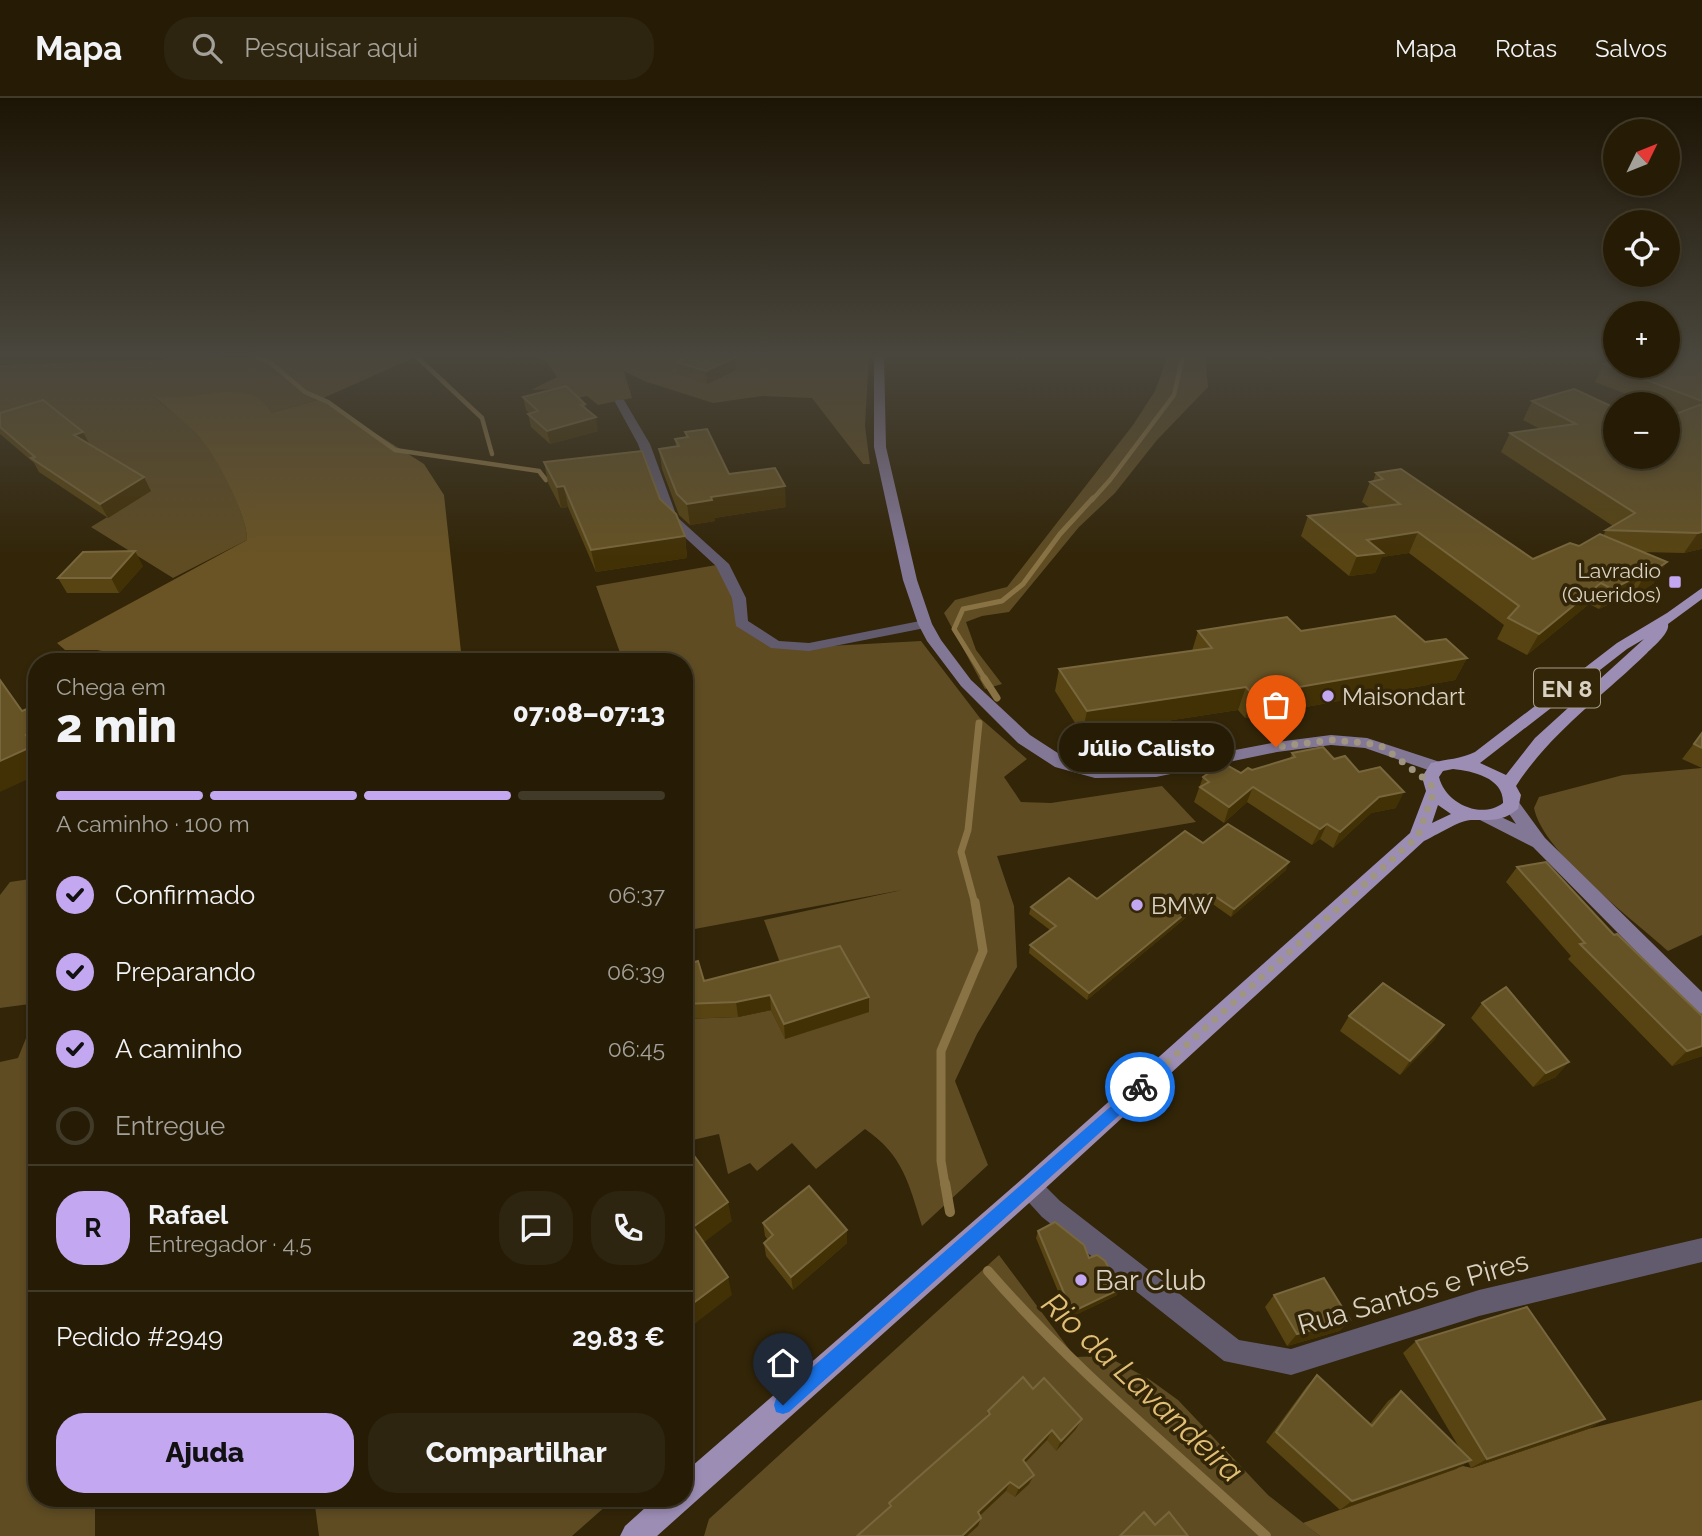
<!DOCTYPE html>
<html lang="pt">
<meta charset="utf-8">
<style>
body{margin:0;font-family:Raleway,sans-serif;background:#2e2510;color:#f1f3f6;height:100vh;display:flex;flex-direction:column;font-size:26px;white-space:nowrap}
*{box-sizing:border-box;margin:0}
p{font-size:23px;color:#a4a19b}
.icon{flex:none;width:38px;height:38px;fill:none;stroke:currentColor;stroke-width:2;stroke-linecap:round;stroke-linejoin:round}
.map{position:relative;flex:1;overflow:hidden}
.sheet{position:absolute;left:28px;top:555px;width:665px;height:854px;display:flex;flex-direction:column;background:#261c06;border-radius:28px;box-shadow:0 4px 10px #0003,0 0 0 2px #423a28}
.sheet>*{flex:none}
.needle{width:46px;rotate:47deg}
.controls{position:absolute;left:1603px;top:21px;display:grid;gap:14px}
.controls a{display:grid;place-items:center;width:77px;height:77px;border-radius:50%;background:#261c06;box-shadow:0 4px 10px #0003,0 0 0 2px #423a28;font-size:35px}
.pin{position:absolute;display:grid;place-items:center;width:60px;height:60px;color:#fff;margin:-72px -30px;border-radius:50% 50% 50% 0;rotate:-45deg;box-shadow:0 0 7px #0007}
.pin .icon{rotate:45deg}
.courier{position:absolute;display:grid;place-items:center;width:70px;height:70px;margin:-35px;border:5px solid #1a73e8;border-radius:50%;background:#fff;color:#222;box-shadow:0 2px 9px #0007}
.bubble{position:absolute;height:49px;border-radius:24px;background:#261c06;box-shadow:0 4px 10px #0003,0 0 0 2px #423a28;font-size:23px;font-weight:800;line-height:49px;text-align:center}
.head em{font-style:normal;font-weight:800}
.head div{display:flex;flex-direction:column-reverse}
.head{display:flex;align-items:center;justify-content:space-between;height:119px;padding:0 28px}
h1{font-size:46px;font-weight:800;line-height:52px}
.bar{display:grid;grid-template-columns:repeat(4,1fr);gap:10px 7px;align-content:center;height:84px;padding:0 28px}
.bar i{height:9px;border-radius:5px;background:#423a28}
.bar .current{background:#c4a7f1}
.bar p{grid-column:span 4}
.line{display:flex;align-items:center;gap:18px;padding:0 28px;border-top:2px solid #423a28}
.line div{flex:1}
.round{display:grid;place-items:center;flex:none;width:74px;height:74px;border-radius:28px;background:#2e2510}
ol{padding:0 28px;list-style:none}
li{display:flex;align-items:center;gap:21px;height:77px}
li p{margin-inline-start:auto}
li .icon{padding:7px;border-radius:50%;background:#c4a7f1;color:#111;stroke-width:4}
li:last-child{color:#a4a19b}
li i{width:38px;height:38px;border:4px solid #423a28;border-radius:50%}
.primary-button{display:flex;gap:14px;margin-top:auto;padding:14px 28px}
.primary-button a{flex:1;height:80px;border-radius:28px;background:#c4a7f1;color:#111;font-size:28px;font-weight:800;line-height:80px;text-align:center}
.primary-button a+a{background:#2e2510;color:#f1f3f6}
header{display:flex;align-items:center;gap:42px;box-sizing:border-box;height:98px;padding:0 35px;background:#261c06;border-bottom:2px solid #423a28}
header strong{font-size:33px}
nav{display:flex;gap:38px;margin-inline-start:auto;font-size:24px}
.search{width:490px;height:63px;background:#2e2510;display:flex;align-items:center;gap:18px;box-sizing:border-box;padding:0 24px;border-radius:28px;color:#a4a19b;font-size:26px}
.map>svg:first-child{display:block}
.green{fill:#5f4c23}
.forest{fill:#6a5425}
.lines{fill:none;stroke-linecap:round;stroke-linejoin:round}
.stream-far4{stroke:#897344;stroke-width:4.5}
.stream-far3{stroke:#897344;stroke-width:5}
.stream-far2{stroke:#897344;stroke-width:7}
.stream-far1{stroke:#897344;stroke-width:9}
.stream{stroke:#897344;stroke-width:10}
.street{fill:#625b6e;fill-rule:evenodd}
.secondary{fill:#837796;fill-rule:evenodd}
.primary{fill:#9c8db5;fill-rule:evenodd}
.wall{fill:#584412}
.shaded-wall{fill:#433106}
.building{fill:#665325;stroke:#78673d;stroke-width:2}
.route{fill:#1a73e8}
.done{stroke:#9f9580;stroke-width:7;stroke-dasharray:0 12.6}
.poi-dot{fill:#c4a7f1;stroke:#322508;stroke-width:2.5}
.labels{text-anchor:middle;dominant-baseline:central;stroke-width:7;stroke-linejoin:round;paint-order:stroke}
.far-poi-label{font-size:21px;fill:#d9d1c1;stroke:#322508;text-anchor:end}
.shield{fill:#322508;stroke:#a79d8a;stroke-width:2}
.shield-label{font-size:23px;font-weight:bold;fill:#d9d1c1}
.poi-label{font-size:24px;fill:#d9d1c1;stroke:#322508;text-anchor:start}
.near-poi-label{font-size:28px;fill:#d9d1c1;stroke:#322508;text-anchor:start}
.near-street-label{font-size:28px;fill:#d9d1c1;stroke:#322508}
.near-water-label{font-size:32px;font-style:italic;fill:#e2bf76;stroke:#322508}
</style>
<header>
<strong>Mapa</strong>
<div class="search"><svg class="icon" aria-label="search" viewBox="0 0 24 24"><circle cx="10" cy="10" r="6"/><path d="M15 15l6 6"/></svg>Pesquisar aqui</div>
<nav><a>Mapa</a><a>Rotas</a><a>Salvos</a></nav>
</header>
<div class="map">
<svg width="1702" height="1438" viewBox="0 0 1702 1438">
<rect width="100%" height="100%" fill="#322508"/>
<g class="green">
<path d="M315 257H420L321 301 271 315 158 299 151 296C165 310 183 321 197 335 214 353 248 417 247 442L173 480 91 429 150 393 0 330V267Z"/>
<polygon points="542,257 869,257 865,328 870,366 863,366 812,300 762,298 713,305 644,283 624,273 632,300 598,307 587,298 569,302 554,291 531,292 557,279"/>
<polygon points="1168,257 1205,257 1208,289 1157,342 1115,395 1079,429 1009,514 982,518 966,524 976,552 1002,586 985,591 944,515 955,502 1007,489 1133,327 1155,293"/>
<path d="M722 466 741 525 776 547 810 549 921 543 980 620 1027 661 1004 679 1021 704 1051 705 1162 688 1196 724 997 758 1014 808 1017 869 977 936 955 983 988 1067 922 1128C909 1086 903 1057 865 1031L816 1071 792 1045 757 1073 750 1065 728 1076 719 1036 684 1044V921L738 919 771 912 785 940V878L764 822 902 792 684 833V564L623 563 596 488Z"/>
<path d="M1702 670V837L1668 853C1633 821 1543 755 1534 710L1539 699 1623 677Z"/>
<polygon points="37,780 37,905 0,910 0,797 10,784"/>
<polygon points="37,913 37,1400 95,1400 95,1438 0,1438 0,964 18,960"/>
<polygon points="999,1157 1075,1259 1106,1258 1149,1281 1178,1302 1268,1397 1320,1438 704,1438 709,1421"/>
<polygon points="314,1400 615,1400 572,1438 319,1438"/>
</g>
<g class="forest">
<path d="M145 291C149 293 154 298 159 299 195 306 250 275 271 315L321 301 424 366 444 397 462 563 156 564 97 552H65L57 545 247 442C248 418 213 351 195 334 179 319 161 305 145 291Z"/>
<polygon points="1702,1302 1702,1438 1320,1438 1303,1425 1463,1368 1472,1370 1588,1331"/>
</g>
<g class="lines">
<g class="stream-far4">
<polyline points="257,259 271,265 305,294 328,304 395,352 539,373 546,382"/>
<polyline points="417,259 482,320 492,356"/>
<polyline points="1092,402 1110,382 1174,297 1183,257"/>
</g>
<polyline class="stream-far3" points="985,581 954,531 963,511 1002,503 1023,486 1060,436 1093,400"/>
<g class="stream-far2">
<polyline points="984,580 997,600"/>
<polyline points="975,806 961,754 968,732 979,625"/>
</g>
<polyline class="stream-far1" points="945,1087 941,1063 941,953 983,853 975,804"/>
<g class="stream">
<polyline points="945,1085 950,1114"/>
<path d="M988 1173C1071 1269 1173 1352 1266 1438"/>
</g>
<g class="street">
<polygon points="616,302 624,302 650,346 677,419 729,466 746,500 748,523 779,543 809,545 925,522 930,523 930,529 809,553 771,550 736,528 732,500 716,468 665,421 638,346 615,304"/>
<polygon points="1030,1078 1038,1081 1060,1103 1239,1242 1291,1251 1479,1192 1702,1140 1702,1164 1479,1218 1291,1277 1224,1263 1042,1119 1022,1097 1018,1089 1022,1081"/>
</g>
<g class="secondary">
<polygon points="874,257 884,257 886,349 917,482 932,526 941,542 971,582 1030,637 1067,661 1095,668 1156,667 1277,644 1331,637 1367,640 1443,665 1445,669 1443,673 1431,673 1365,650 1331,647 1277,654 1156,679 1095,680 1055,669 1018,645 961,588 927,543 918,526 903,482 874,349"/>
<polygon points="1512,701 1518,703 1545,740 1702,894 1702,916 1695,913 1533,749 1480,722 1477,718 1486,712 1516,726 1503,707"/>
</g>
<path class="primary" d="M1702 490V501L1668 526C1670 535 1654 548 1647 555 1602 599 1551 634 1516 688L1521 697 1518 711C1502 724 1490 722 1471 722 1460 722 1435 738 1424 743L1038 1097 657 1438H620L625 1428 656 1400H684V1375L1022 1081 1410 735 1426 693 1422 679 1431 665C1447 661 1461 661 1475 654L1617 545 1667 515ZM1644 541 1535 640 1506 677 1480 665 1627 551ZM1453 671C1473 673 1504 680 1503 705 1481 722 1445 705 1439 679L1443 673ZM1438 707 1451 716 1432 725Z"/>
</g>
<g class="wall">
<polygon points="1702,257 1702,450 1701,451 1684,455 1642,454 1654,485 1631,500 1627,498 1599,511 1589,506 1527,557 1497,541 1504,527 1409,455 1382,459 1375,475 1349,478 1301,438 1308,418 1370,410 1362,404 1370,384 1373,383 1376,375 1533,461 1579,448 1603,438 1606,432 1613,428 1501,354 1510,335 1540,331 1523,322 1532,303 1574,291 1615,359 1676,316 1668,313 1668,306 1652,306 1595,284 1604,266"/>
<polygon points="736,259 736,272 707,286 678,276 677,264"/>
<polygon points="523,299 585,306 587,312 598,333 550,346 531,329 528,316 529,315 526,312"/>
<polygon points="0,315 90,346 151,393 108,420 39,374 34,365 0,336"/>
<polygon points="685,334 729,376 786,409 714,420 715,423 690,427 679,417 662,371 659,351 676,348 675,341 686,339"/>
<polygon points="544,364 660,401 685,438 687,460 596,474 568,409 561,410 548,385"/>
<polygon points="143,468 119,495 67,495 58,480"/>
<polygon points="1198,533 1301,533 1425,544 1467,560 1455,582 1245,620 1238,612 1082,636 1055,593 1059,571 1192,553"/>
<polygon points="1702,635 1702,670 1682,661"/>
<polygon points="1292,655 1334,661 1359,674 1396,710 1371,715 1333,750 1320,741 1312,747 1247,704 1224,725 1194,704 1203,679 1241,675 1252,672 1290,661"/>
<polygon points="1203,745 1286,772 1231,819 1207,802 1087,902 1029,855 1030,847 1050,832 1029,816 1031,809 1097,801"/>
<polygon points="1517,769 1614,837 1702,958 1672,968 1568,861 1571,858 1506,784"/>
<polygon points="684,867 704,883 869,899 869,914 785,941 771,912 738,919 684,921"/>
<polygon points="1482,905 1556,979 1533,989 1471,920"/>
<polygon points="1349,918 1444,927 1434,942 1400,977 1340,933"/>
<polygon points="763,1125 847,1145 793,1192 766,1158 764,1145 768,1142 765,1138"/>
<polygon points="1038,1133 1089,1160 1117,1197 1069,1220 1036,1140"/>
<polygon points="1274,1197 1350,1222 1339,1233 1287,1248 1265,1209"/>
<polygon points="1416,1243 1605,1321 1588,1331 1471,1370 1468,1364 1456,1371 1340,1412 1266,1344 1307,1288 1317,1277 1370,1326 1388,1303 1401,1293 1460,1351 1403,1255"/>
<polygon points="1033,1291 1076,1331 1056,1353 1047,1342 1025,1365 1029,1386 1015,1399 1006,1393 980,1418 978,1428 889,1410 889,1405 986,1320 988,1313"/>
</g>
<g class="shaded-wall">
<polygon points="736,259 736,272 707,286 706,273"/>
<polygon points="596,319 598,333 550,346 547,333"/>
<polygon points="83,334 90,347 74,337"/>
<polygon points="144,379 151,393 108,420 100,406"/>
<polygon points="564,388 568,409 561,410 557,389"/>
<polygon points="785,388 786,409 714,420 715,423 690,427 687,406 711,399"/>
<polygon points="1418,434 1409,455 1382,459 1375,475 1349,478 1357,458 1367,442"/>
<polygon points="1702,434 1702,450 1701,451 1684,455 1698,435"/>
<polygon points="685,438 687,460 596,474 591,452"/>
<polygon points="135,453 143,468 119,495 111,480"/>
<polygon points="1667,464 1654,485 1631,500 1644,479"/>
<polygon points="1640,477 1627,498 1599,511 1612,491"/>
<polygon points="1601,485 1589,506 1527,557 1539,536"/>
<polygon points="1467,560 1455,582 1245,620 1253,597"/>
<polygon points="1246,589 1238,612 1082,636 1087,613"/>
<polygon points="37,633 37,677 0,694 0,663 26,637"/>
<polygon points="1253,689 1247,704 1224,725 1229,709"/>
<polygon points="1404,694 1396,710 1371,715 1333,750 1340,734 1379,699"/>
<polygon points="1327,726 1320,741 1312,747 1320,731"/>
<polygon points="1289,764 1286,772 1231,819 1234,811"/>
<polygon points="1210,795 1207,802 1087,902 1089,895"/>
<polygon points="770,897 771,912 738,919 736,904"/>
<polygon points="869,899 869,914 785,941 784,926"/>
<polygon points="1444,927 1434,942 1400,977 1410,963"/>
<polygon points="1702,948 1702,958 1672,968 1687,953"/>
<polygon points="1569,964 1556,979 1533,989 1546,975"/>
<polygon points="728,1104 732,1123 698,1149 693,1129"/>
<polygon points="847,1132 847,1145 793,1192 791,1179"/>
<polygon points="728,1179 732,1197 684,1234 684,1212"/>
<polygon points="1120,1191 1117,1197 1069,1220 1072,1214"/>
<polygon points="1350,1222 1339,1233 1287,1248 1297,1236"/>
<polygon points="1082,1321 1076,1331 1056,1353 1061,1343"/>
<polygon points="1605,1321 1588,1331 1471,1370 1487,1361"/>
<polygon points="1052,1332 1047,1342 1019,1371 1023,1362"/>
<polygon points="1471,1362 1456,1371 1340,1412 1352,1403"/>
<polygon points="1034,1377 1029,1386 1015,1399 1019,1390"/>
<polygon points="1010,1384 1006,1393 974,1423 978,1414"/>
<polygon points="981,1420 978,1428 967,1438 962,1438"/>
</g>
<g class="building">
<polygon points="691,257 724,257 736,259 706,273 677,264"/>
<polygon points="1668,257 1702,257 1702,303 1604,266 1615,263 1615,268 1668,268"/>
<polygon points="566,288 585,306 581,307 596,319 547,333 528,316 538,313 523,299"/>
<polygon points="1574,291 1615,310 1615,359 1668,359 1668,319 1702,306 1702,434 1698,435 1606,432 1635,415 1510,335 1576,326 1532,303"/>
<polygon points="43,302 83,334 74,337 144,379 100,406 31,360 35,359 0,329 0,315"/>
<polygon points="707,331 729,376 775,370 785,388 711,399 712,402 687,406 677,396 659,351 679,348 675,341 688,339 685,334"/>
<polygon points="642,353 660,401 676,416 685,438 591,452 564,388 557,389 544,364"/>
<polygon points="1401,371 1533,461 1570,445 1579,448 1600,436 1667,464 1644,479 1640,477 1612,491 1601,485 1539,536 1508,520 1519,508 1418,434 1367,442 1383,455 1357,458 1308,418 1400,406 1370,384 1383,381 1376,375"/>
<polygon points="135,453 111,480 58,480 83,454"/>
<polygon points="1395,518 1425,544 1446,541 1467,560 1253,597 1246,589 1087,613 1059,571 1212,550 1198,533 1287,519 1301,533"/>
<polygon points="0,582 22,613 37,607 37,633 26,637 33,648 0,663"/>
<polygon points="1702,635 1702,650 1694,646"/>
<polygon points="1323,649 1334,661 1345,658 1359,674 1380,669 1404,694 1379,699 1340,734 1327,726 1320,731 1253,689 1229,709 1200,689 1209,684 1203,679 1223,665 1241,675 1248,670 1252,672 1295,659 1292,655"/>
<polygon points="1228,726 1289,764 1234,811 1210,795 1089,895 1030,847 1056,828 1031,809 1069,780 1097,801 1185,733 1203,745"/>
<polygon points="1546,764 1614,837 1617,836 1702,918 1702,948 1687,953 1580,846 1585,845 1517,769"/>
<polygon points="840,848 869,899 784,926 770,897 736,904 684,906 684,867 698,863 704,883"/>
<polygon points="1383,885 1444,927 1410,963 1349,918"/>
<polygon points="1506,889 1569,964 1546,975 1482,905"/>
<polygon points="684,1044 728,1104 693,1129 728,1179 684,1212"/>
<polygon points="809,1088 847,1132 791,1179 764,1145 773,1137 763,1125"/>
<polygon points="1055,1124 1084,1147 1089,1160 1097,1157 1105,1163 1120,1191 1072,1214 1038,1133"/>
<polygon points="1324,1180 1350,1222 1297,1236 1274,1197"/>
<polygon points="1527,1209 1605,1321 1487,1361 1416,1243"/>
<polygon points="1317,1277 1372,1328 1401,1293 1471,1362 1352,1403 1276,1334"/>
<polygon points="1023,1279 1033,1291 1044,1280 1082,1321 1061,1343 1052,1332 1023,1362 1034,1377 1019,1390 1010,1384 978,1414 981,1420 962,1438 857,1438 891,1408 889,1405 990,1316 988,1313"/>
<polygon points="1144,1414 1155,1427 1169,1414 1188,1438 1120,1438"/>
</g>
<linearGradient id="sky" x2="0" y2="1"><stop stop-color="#1c1404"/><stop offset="0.56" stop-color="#49463d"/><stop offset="1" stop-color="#49463d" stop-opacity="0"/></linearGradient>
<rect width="1702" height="459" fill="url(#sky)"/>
<polygon class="route" points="1140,983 1147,989 1145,994 789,1314 783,1316 776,1314 774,1307 776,1301"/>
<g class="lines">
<polyline class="done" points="1140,989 1418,738 1434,693 1430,685 1383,649 1367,645 1331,642 1276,649"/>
</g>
<g class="poi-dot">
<rect x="1668" y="477" width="14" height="14" rx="3.5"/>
<circle cx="1328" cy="598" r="7"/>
<circle cx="1137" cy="807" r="7"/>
<circle cx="1081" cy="1182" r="7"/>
</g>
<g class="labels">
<g class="far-poi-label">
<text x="1661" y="472">Lavradio<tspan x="1661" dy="24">(Queridos)</tspan></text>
</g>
<rect class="shield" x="1534" y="570.5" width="66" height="39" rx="5"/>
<g class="shield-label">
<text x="1567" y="590">EN 8</text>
</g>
<g class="poi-label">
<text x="1342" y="598">Maisondart</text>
<text x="1151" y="807">BMW</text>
</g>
<g class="near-poi-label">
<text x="1095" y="1182">Bar Club</text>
</g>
<g class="near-street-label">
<text transform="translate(1413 1195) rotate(-16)">Rua Santos e Pires</text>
</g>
<g class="near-water-label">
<text transform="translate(1143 1289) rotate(43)">Rio da Lavandeira</text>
</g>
</g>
</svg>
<div class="controls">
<a><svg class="needle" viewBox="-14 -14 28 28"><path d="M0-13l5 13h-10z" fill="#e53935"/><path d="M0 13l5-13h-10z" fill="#a4a19b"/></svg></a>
<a><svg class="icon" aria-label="locate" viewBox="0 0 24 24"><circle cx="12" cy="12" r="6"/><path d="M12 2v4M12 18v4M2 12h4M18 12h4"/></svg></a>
<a>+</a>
<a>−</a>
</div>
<div class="pin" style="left:1276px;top:649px;background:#ea580c"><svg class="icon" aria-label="bag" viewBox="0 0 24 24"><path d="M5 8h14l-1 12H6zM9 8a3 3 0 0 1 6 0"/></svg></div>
<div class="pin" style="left:783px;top:1307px;background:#1f2937"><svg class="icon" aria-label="home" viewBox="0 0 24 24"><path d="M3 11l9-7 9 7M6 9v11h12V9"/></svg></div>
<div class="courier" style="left:1140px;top:989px"><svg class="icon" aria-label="bike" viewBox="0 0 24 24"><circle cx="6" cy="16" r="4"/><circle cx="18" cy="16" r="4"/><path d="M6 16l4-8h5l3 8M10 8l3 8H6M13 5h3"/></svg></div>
<div class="bubble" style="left:1059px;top:625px;width:175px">Júlio Calisto</div>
<section class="sheet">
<div class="head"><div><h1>2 min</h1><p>Chega em</p></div><em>07:08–07:13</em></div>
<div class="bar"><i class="current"></i><i class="current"></i><i class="current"></i><i></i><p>A caminho · 100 m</p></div>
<ol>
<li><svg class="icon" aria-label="check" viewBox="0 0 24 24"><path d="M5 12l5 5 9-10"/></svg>Confirmado<p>06:37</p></li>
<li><svg class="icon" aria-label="check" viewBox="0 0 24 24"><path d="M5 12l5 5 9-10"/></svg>Preparando<p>06:39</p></li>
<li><svg class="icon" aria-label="check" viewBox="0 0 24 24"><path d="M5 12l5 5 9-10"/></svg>A caminho<p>06:45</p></li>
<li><i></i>Entregue</li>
</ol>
<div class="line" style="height:126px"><b class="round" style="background:#c4a7f1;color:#111">R</b><div><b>Rafael</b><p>Entregador · 4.5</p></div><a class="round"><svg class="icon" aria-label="chat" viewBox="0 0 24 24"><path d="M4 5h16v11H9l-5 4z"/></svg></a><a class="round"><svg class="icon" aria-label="phone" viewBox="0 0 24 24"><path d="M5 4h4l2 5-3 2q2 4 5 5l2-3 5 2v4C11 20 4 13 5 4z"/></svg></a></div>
<div class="line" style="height:91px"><div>Pedido #2949</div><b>29.83 €</b></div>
<div class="primary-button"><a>Ajuda</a><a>Compartilhar</a></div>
</section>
</div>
